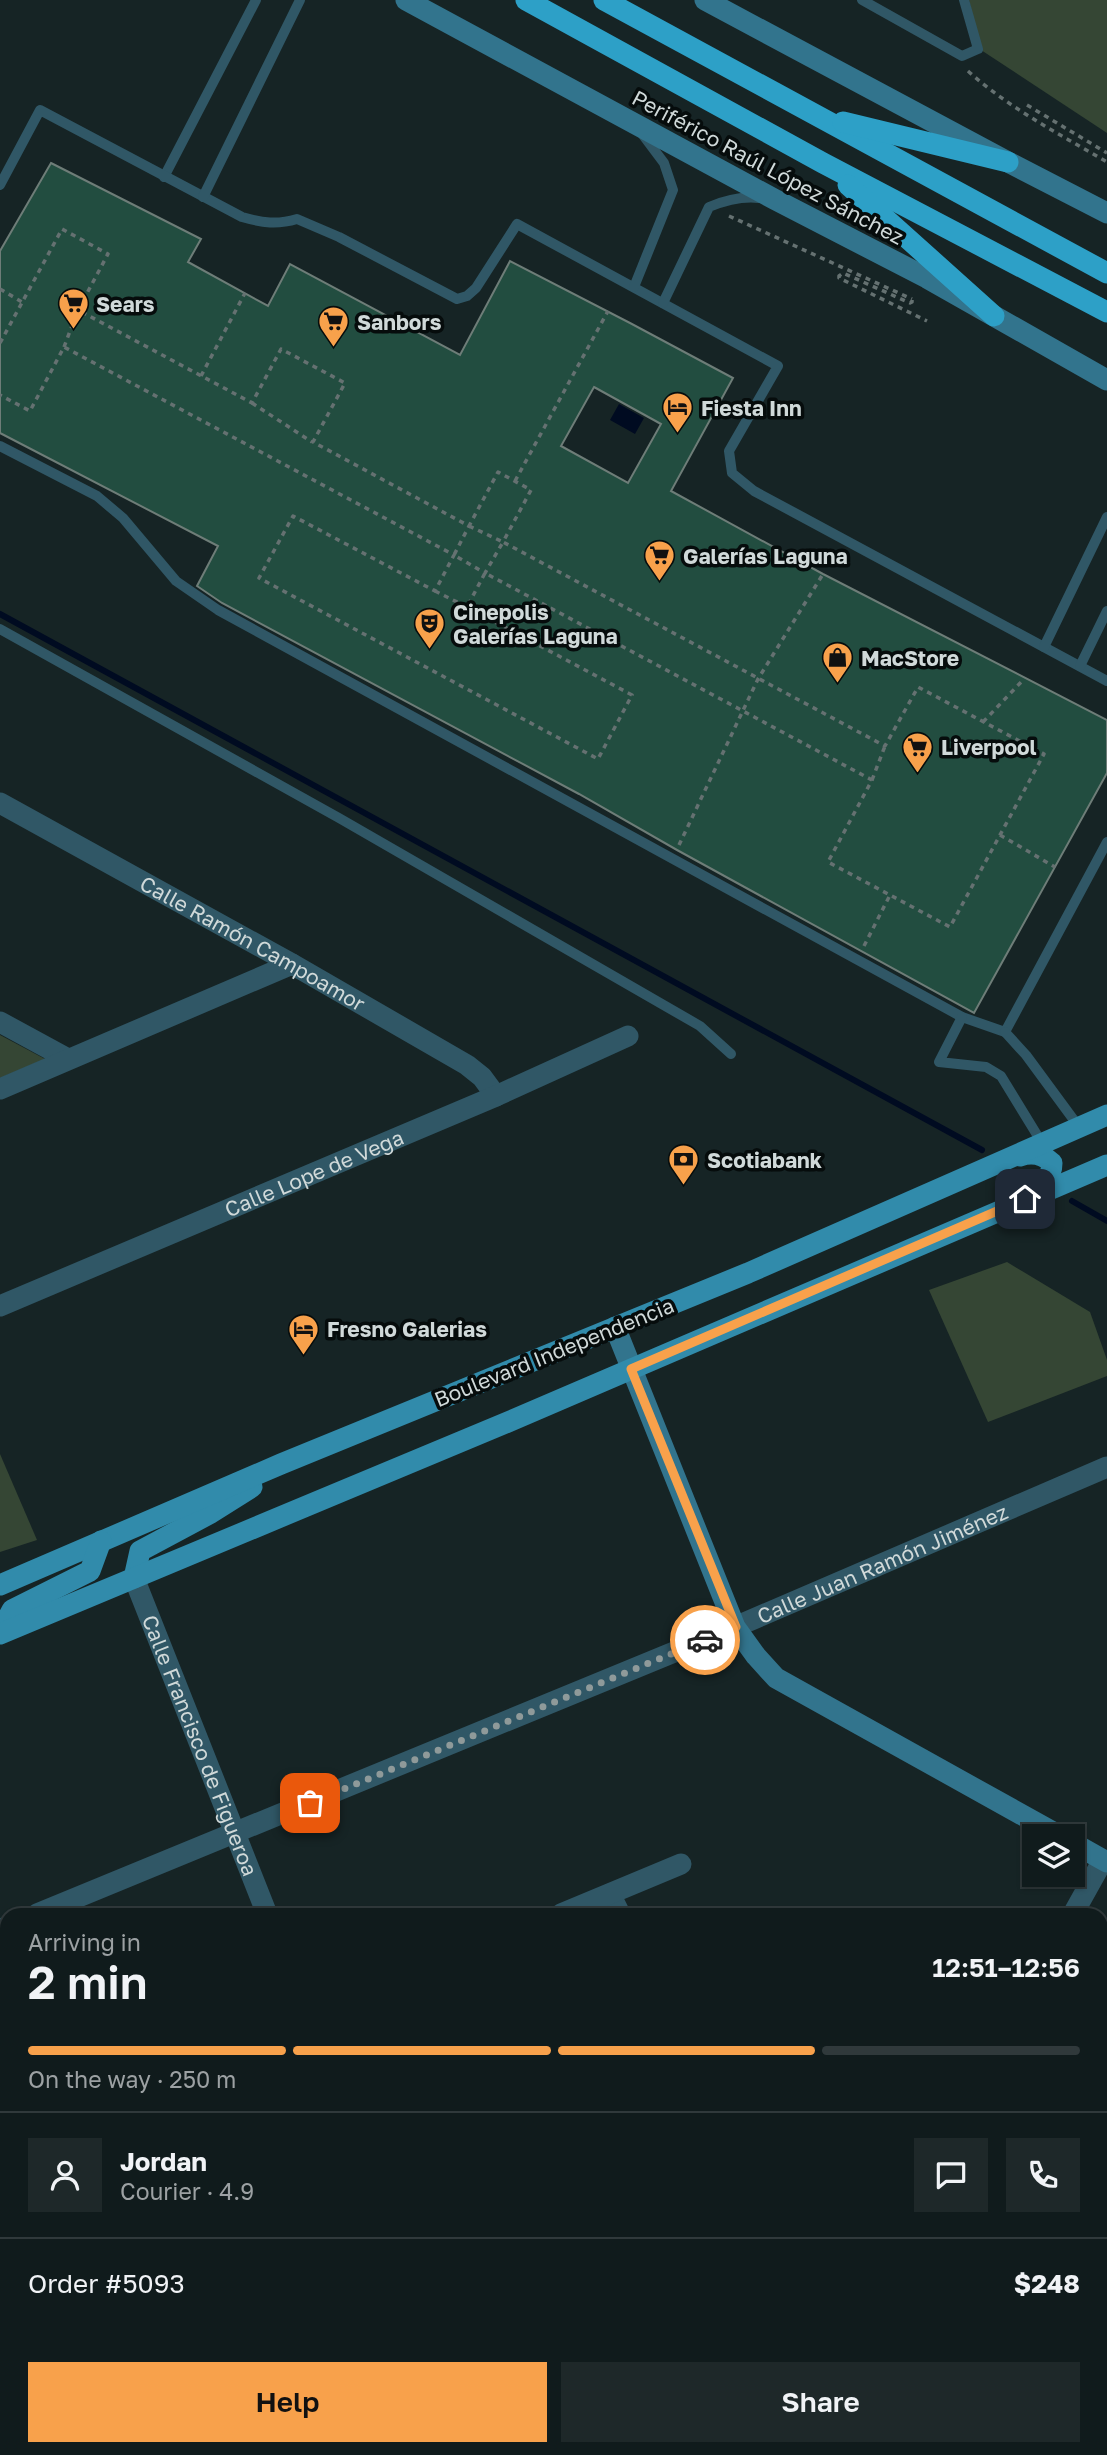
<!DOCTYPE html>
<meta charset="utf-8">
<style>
body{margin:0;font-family:"Golos Text",sans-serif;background:#1e2829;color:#f1f3f6;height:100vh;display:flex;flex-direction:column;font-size:26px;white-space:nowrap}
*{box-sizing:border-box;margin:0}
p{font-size:23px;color:#9ca1a3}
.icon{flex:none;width:38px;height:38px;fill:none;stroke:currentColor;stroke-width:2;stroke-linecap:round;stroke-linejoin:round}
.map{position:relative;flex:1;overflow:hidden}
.drawer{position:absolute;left:0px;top:1908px;width:1108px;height:548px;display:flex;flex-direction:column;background:#101b1c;border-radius:21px 21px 0 0;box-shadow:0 2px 5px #0004,0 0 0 2px #30393b}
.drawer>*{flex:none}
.buttons{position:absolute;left:1022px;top:1824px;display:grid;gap:14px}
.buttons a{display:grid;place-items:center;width:63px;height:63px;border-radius:0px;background:#101b1c;box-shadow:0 2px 5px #0004,0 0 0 2px #30393b;font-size:35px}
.pin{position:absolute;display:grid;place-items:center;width:60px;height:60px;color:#fff;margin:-30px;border-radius:14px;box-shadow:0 4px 10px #0006}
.courier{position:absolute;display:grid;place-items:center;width:70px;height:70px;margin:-35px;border:5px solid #f8a14b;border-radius:50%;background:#fff;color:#222;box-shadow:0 2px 9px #0007}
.overview em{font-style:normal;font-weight:600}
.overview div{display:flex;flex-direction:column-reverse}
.overview{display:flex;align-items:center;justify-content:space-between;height:119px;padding:0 28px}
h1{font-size:46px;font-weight:600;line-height:52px}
.bar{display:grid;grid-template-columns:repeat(4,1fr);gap:10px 7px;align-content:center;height:84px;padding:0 28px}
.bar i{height:9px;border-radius:5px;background:#30393b}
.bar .on{background:#f8a14b}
.bar p{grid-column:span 4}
.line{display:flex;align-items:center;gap:18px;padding:0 28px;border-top:2px solid #30393b}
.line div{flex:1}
.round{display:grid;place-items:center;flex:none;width:74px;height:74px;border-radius:0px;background:#1e2829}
.button{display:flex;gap:14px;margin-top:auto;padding:14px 28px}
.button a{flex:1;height:80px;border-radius:0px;background:#f8a14b;color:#111;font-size:28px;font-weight:600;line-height:80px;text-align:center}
.button a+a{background:#1e2829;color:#f1f3f6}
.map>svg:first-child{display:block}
.green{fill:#354634}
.water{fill:#000b21}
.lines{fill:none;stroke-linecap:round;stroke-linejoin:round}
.stream{stroke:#000b21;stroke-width:6}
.building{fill:#224d40;stroke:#6e7d78;stroke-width:2;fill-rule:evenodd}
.path{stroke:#657171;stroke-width:3.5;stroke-dasharray:5 5;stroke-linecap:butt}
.lane{stroke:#305766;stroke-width:10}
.street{stroke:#305766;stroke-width:21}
.secondary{stroke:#32748d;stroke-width:21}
.primary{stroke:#318bab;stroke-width:21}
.highway{stroke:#2da0c7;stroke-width:21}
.done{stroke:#8f9a9a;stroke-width:7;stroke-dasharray:0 12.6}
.route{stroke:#f8a14b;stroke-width:9}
.labels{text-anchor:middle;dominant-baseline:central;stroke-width:7;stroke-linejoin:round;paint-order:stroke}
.street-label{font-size:21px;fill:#d0d9d9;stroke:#060c0c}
.poi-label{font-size:21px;font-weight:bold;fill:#d0d9d9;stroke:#060c0c;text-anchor:start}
</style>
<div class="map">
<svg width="1107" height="2455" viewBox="0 0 1107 2455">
<rect width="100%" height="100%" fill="#162425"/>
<g class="green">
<polygon points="969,0 1107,0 1107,133 981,50"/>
<polygon points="0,1035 45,1059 0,1078"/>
<polygon points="1007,1262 1090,1312 1107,1360 1107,1376 988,1422 929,1290"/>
<polygon points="0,1454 37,1540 0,1552"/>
<polygon points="1101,2107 1107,2111 1107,2255 1101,2255"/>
<polygon points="7,2155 7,2365 0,2365 0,2158"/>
</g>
<polygon class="water" points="619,404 644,418 635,434 610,420"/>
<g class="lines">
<g class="stream">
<polyline points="0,614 982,1150"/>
<polyline points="1072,1201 1107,1221"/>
</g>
</g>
<path class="building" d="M51 163 201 239 188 262 268 306 290 264 460 355 510 261 630 323 733 378 671 491 823 574 1107 720V773L974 1013 677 850 579 794 222 603 197 586 218 546 0 433V251ZM594 387 661 424 628 483 561 446Z"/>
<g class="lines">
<g class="path">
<path d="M968 71C1009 108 1059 134 1107 162"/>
<polyline points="1027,105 1107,153"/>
<polyline points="729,216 912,299"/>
<polyline points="0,289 22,302"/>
<polyline points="912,300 912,302 910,303 843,273 839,276 839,278 927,321"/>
<polyline points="0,343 62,229 108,254 78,310 252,403 281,349 345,383 313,442 469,526 498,472 531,490 503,542 885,746 918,687 1044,754 950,927 828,862 872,780 485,573 467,607 632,695 598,759 259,578 293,516 435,591 454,555 64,347 30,411 0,395"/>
<polyline points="64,347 78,310"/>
<polyline points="201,376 245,293"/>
<polyline points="252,403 312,442"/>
<polyline points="515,481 608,311"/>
<polygon points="469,526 503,542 485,573 454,555"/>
<polyline points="435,591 467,607"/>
<polyline points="983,722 1024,679"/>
<polyline points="872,780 885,746"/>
<polyline points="1000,835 1055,867"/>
<polyline points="679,845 758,679 823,574"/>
<polyline points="864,946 890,895"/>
</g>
<g class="lane">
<polyline points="862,0 962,56 978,49 964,0"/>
<polyline points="164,177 256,0"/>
<path d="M0 185 40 110 242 217C263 223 277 225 297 219L339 237 457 299 467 296 476 288 517 224 778 366 729 451 732 473 754 491 1107 681"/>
<polyline points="203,197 300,0"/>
<polyline points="634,287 673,190 664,163 643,135"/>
<path d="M663 303 709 207C726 200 741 196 759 198"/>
<polyline points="0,446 97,496 123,518 176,581 218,610 962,1017 1005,1032 1107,842"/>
<polyline points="0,629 339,818 700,1026 731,1054"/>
<polyline points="1044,647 1107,517"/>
<polyline points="1080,666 1107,611"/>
<polyline points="962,1017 939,1062 986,1067 1001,1076 1042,1143"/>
<polyline points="1005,1032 1026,1055 1079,1127"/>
</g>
<g class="street">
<path id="s1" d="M0 803 292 964 467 1065 482 1077 496 1096"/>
<polyline points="0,1022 68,1059"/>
<polyline points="0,1089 292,964"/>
<path id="s2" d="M0 1306 496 1096 628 1036"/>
<path id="s3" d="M134 1578 267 1914"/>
<polyline points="610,1894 620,1914"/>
<path id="s4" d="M37 1914 735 1627 1107 1467"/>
<polyline points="561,1914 681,1864"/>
<polyline points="1073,1914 1103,1860"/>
<polyline points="0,1929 7,1927"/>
<polyline points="1101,2094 1107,2098"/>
<polyline points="0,2148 7,2145"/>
<polyline points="1101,2261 1107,2261"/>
<polyline points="1101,2295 1107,2285"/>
<polyline points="0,2376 7,2376"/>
</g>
<g class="secondary">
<polyline points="406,0 774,199 927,278 1107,380"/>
<polyline points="705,0 1008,162 1107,213"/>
<polyline points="615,1327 735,1627 756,1656 776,1678 1060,1836"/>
<polyline points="1073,1843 1107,1862"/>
</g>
<g class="primary">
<path d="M1020 1156C1032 1152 1043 1154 1052 1163 1052 1179 1042 1182 1029 1188"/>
<polyline points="134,1578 140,1551 211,1513 252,1487"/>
<polyline points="0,1585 281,1464 748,1273 1107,1115"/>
<polyline points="0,1633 12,1610 90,1571 101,1541"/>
<polyline points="0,1634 508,1422 1107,1165"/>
</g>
<g class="highway">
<polyline points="526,0 823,163 1107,312"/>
<polyline points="604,0 1107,273"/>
<polyline points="843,122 1008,162"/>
<polyline points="848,185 994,316"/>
</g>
</g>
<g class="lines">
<polyline class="done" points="310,1803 705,1640"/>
<polyline class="route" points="705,1640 736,1627 631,1369 1025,1199"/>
</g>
<defs>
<symbol id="supermarket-pin" viewBox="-11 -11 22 30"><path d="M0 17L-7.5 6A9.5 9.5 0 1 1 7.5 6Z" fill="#f8a14b" stroke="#060c0c"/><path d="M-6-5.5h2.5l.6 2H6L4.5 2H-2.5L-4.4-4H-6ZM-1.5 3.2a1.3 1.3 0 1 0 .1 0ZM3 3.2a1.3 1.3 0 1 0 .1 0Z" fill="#111"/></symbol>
<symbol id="hotel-pin" viewBox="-11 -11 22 30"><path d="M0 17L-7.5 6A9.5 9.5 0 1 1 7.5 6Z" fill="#f8a14b" stroke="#060c0c"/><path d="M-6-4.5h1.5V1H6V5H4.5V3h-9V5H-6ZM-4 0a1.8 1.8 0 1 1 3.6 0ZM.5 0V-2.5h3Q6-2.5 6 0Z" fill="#111"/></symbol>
<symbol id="theatre-pin" viewBox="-11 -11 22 30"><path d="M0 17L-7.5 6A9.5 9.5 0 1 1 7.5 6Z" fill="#f8a14b" stroke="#060c0c"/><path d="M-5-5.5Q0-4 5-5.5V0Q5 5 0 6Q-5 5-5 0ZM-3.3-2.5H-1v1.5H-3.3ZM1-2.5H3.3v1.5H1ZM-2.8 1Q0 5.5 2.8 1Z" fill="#111"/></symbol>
<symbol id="shop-pin" viewBox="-11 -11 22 30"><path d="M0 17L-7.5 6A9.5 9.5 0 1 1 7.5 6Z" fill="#f8a14b" stroke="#060c0c"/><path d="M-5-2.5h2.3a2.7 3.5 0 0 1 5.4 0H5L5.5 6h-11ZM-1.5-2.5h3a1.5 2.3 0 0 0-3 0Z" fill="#111"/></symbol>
<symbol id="bank-pin" viewBox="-11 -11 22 30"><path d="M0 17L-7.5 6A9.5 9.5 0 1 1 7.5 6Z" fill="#f8a14b" stroke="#060c0c"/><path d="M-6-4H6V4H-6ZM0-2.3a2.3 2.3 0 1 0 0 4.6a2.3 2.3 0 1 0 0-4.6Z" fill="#111"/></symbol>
</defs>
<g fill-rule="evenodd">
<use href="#supermarket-pin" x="56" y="286" width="35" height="47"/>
<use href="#supermarket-pin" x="316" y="304" width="35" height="47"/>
<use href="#hotel-pin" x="660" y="390" width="35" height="47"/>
<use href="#supermarket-pin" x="642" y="538" width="35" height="47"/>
<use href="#theatre-pin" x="412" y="606" width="35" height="47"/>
<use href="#shop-pin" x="820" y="640" width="35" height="47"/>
<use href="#supermarket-pin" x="900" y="730" width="35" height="47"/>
<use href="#bank-pin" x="666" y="1142" width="35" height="47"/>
<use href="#hotel-pin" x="286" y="1312" width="35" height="47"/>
</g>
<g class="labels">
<g class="street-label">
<text transform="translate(768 167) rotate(28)">Periférico Raúl López Sánchez</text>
<text stroke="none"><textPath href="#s1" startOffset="289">Calle Ramón Campoamor</textPath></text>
<text stroke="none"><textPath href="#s2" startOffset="341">Calle Lope de Vega</textPath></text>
<text transform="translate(554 1352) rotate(-22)">Boulevard Independencia</text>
<text stroke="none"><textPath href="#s4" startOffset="915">Calle Juan Ramón Jiménez</textPath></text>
<text stroke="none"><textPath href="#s3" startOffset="180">Calle Francisco de Figueroa</textPath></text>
</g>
<g class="poi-label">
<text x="96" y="304">Sears</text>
<text x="357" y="322">Sanbors</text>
<text x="701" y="408">Fiesta Inn</text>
<text x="683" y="556">Galerías Laguna</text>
<text x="453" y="612">Cinepolis<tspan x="453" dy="24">Galerías Laguna</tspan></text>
<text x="861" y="658">MacStore</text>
<text x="941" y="747">Liverpool</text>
<text x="707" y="1160">Scotiabank</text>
<text x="327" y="1329">Fresno Galerias</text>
</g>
</g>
</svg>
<div class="buttons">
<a><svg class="icon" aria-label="layers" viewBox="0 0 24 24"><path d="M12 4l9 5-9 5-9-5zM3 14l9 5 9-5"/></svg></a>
</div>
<div class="pin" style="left:310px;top:1803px;background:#ea580c"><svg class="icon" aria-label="bag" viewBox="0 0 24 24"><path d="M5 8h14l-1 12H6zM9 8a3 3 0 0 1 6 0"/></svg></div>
<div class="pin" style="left:1025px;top:1199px;background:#1f2937"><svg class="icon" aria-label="home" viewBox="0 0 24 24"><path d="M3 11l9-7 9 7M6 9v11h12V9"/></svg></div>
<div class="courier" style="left:705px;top:1640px"><svg class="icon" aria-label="car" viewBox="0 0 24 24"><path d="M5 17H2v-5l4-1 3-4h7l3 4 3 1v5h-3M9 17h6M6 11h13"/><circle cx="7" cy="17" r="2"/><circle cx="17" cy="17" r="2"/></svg></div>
<section class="drawer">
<div class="overview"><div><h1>2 min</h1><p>Arriving in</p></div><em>12:51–12:56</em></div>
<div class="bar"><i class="on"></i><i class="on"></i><i class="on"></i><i></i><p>On the way · 250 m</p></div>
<div class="line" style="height:126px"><a class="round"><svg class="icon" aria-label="person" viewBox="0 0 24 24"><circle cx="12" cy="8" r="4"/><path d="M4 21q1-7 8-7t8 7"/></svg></a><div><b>Jordan</b><p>Courier · 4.9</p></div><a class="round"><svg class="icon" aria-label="chat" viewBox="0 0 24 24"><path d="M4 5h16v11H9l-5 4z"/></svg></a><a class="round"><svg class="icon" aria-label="phone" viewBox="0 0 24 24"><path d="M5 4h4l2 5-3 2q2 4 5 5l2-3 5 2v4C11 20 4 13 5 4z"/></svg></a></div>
<div class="line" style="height:91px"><div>Order #5093</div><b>$248</b></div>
<div class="button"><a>Help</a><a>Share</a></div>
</section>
</div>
